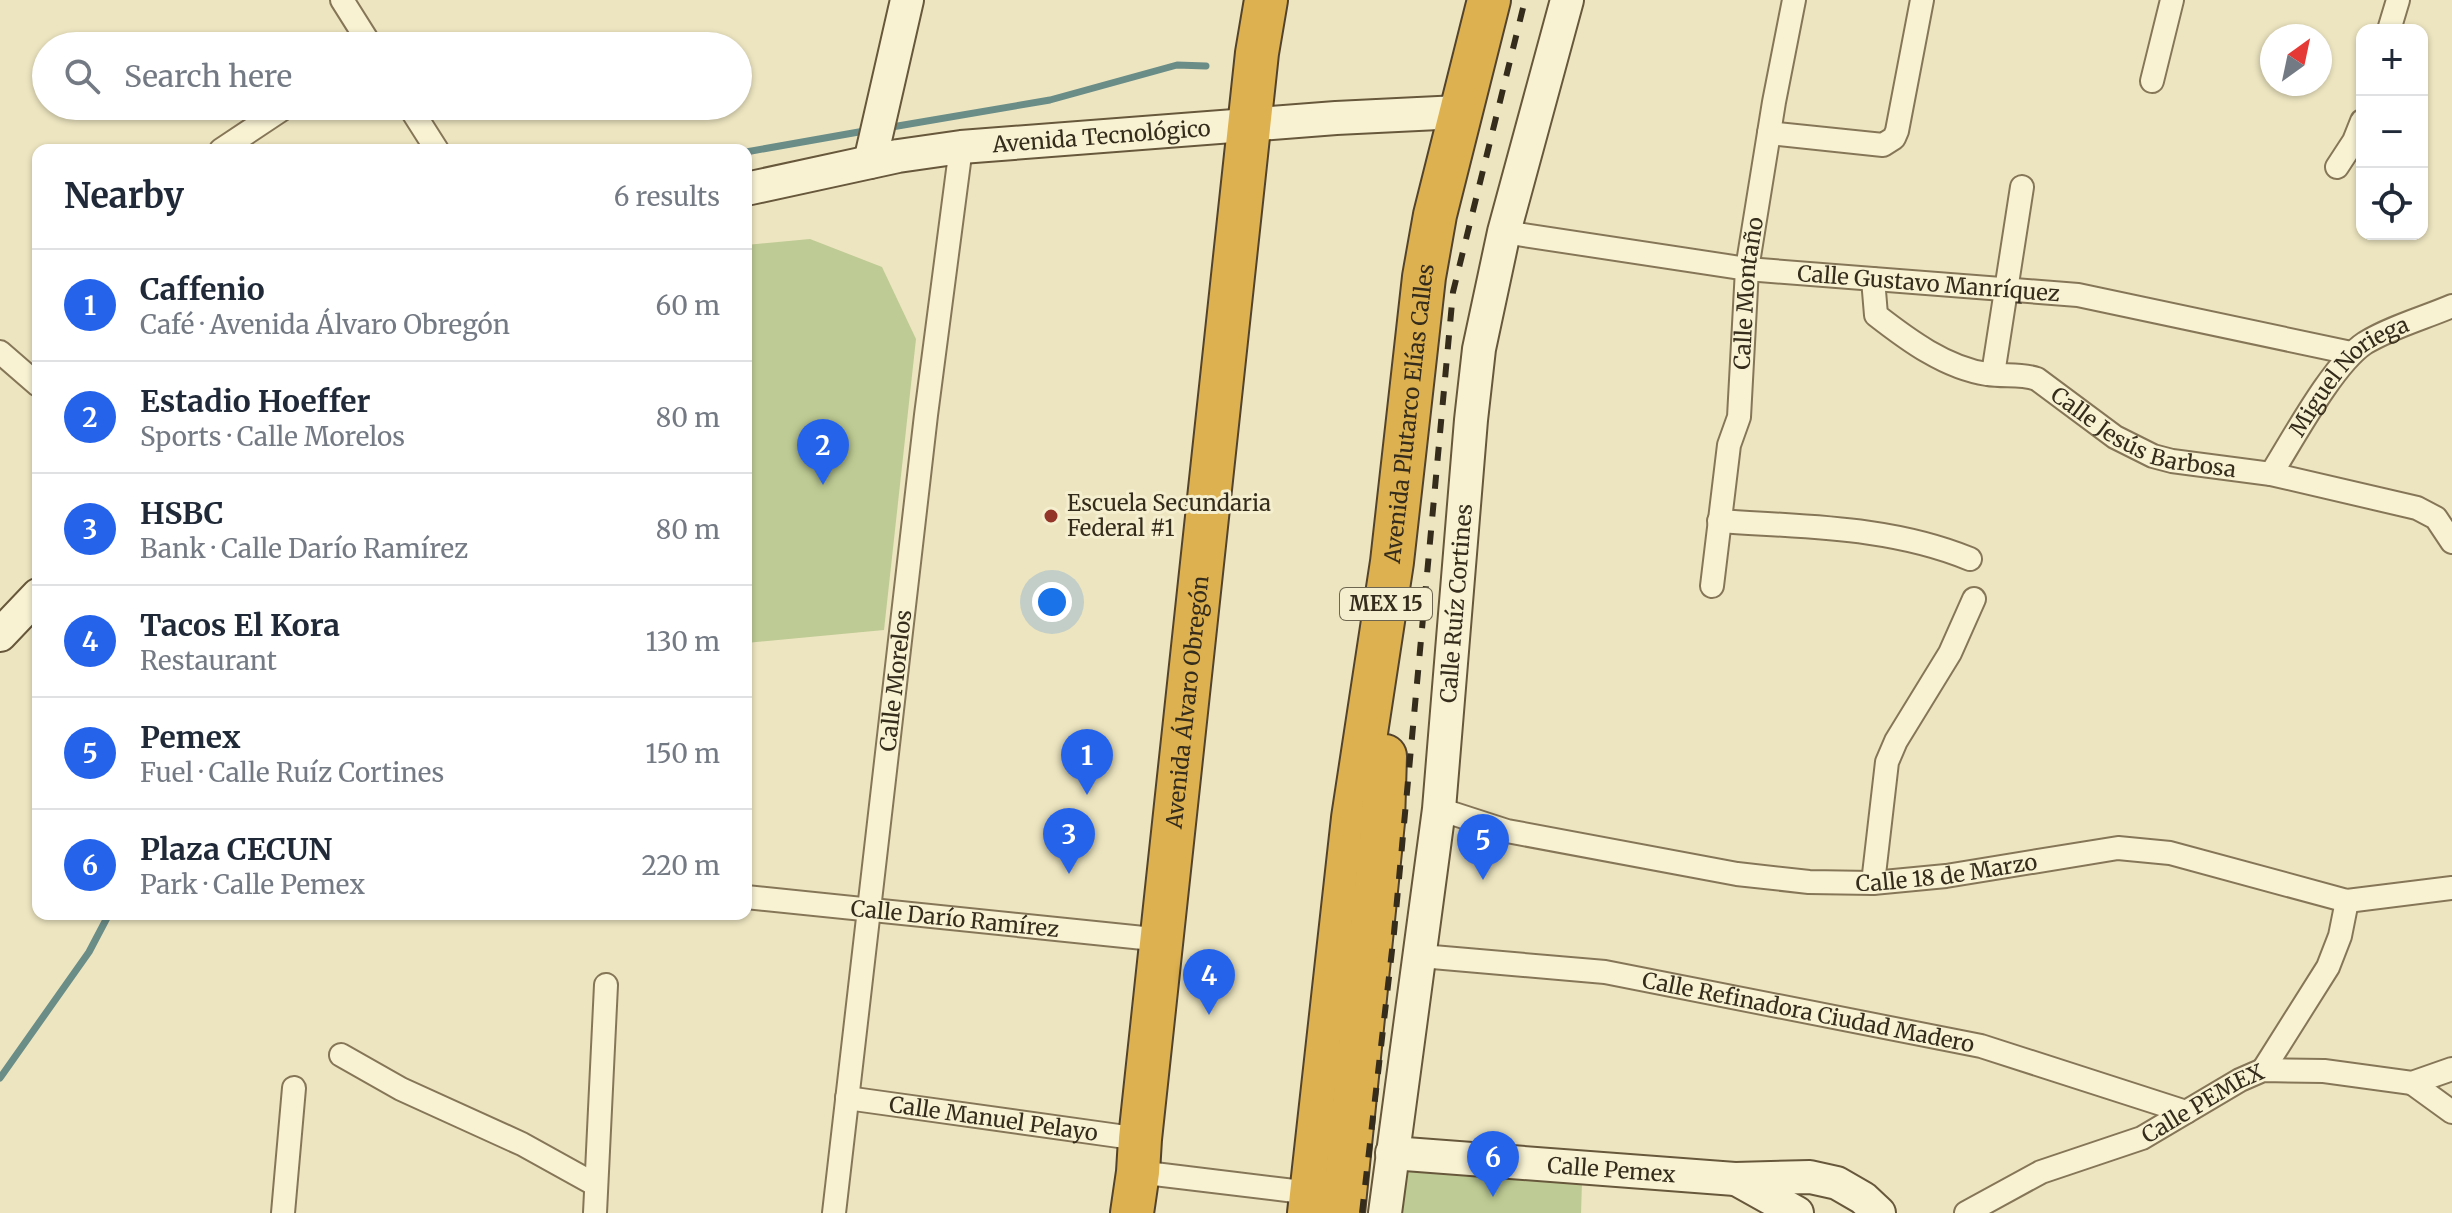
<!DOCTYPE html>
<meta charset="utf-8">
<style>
:root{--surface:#fff;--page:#f2f2f3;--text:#1f2937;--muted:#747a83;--line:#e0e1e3;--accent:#2563eb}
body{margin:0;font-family:Merriweather,serif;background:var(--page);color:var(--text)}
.controls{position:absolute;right:24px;top:24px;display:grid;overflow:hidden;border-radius:16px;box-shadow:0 2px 6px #0004}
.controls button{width:72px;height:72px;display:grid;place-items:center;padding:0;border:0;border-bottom:2px solid var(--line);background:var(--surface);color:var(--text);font:40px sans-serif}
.compass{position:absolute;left:2260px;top:24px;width:72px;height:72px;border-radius:50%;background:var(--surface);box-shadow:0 2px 6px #0004;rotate:33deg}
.you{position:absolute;left:1052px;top:602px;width:28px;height:28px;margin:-20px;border:6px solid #fff;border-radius:50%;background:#1a73e8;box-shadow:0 0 0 12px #1a73e833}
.badge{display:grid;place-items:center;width:52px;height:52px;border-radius:50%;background:var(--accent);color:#fff;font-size:26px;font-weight:700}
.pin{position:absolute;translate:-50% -66px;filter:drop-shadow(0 2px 4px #0008)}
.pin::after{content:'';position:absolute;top:42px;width:28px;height:24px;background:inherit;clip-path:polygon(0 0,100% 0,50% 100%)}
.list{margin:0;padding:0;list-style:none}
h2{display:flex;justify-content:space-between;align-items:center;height:104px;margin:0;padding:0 32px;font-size:34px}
h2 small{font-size:26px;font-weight:400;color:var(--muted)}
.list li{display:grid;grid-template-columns:52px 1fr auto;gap:24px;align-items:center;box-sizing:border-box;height:112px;padding:0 32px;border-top:2px solid var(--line)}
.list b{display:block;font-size:30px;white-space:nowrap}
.list p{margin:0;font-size:26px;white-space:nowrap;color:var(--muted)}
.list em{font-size:26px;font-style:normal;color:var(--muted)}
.icon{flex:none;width:44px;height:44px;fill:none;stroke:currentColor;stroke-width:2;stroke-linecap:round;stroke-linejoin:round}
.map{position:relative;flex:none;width:2452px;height:1213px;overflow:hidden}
.search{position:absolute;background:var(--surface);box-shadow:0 2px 6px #0004;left:32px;top:32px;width:720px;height:88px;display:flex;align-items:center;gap:20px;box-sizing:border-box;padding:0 28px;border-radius:44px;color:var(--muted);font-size:30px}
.panel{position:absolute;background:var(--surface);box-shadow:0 2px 6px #0004;left:32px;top:144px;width:720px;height:776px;border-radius:16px}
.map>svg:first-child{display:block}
.green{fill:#becb94}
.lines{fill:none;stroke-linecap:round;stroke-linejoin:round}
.stream{stroke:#6a8d88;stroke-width:7}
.street-casing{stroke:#867658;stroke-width:26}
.secondary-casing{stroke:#67573b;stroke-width:36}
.highway-casing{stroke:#53432c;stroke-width:46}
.street{stroke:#f8f2d3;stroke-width:22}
.secondary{stroke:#f8f2d3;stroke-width:32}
.highway{stroke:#ddb150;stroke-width:42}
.rail{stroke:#352c1c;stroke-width:6;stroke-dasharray:14 14;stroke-linecap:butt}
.poi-dot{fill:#943529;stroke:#f5efcf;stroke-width:3}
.labels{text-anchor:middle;stroke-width:6;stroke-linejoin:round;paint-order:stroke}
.shield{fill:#f5efcf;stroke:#6f6652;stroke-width:2}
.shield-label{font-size:20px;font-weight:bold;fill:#352c1c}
.street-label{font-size:22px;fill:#352c1c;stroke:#f5efcf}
.poi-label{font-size:22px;fill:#352c1c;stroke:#f5efcf;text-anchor:start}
</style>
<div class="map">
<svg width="2452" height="1213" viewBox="0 0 2452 1213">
<rect width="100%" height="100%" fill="#ede5c0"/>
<!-- green -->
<g class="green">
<polygon points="810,239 882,267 916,339 884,630 746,643 746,245"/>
<polygon points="1408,1166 1582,1181 1581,1213 1402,1213"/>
</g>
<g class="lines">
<!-- stream -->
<g class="stream">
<polyline points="886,128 1050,100 1177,65 1206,66"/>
<polyline points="746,152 870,130"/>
<polyline points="0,1078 89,952 109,914"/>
</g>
<!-- street casing -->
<g class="street-casing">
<g id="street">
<polyline points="342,0 371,46"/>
<polyline points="2389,30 2398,0"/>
<polyline points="2152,81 2172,0"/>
<polyline points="409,106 437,150"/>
<polyline points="1769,133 1883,145 1894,138 1897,131 1922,0"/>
<polyline points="221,150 287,106"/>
<polyline points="2337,167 2354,141 2362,121"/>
<path id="s1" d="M 1504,232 L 1747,269 L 2078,295 L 2351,353"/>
<path id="s2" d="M 1873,279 L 1876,315 C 1908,340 1946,368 1987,374 C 2004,377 2019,373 2037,379 L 2115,437 L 2153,456 L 2172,461 L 2271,474 L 2417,508 L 2436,518 L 2452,542"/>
<polyline points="0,352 38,385"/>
<polyline points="1993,374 2022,187"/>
<path id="s3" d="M 2271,474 C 2293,439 2333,364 2365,343 C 2391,327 2424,318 2452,306"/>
<path d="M 1719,521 C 1803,527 1890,526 1970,559"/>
<path id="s4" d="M 1712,586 L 1729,445 L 1739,417 L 1747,269 L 1774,102 L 1794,0"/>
<path id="s5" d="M 1439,809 L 1507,831 L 1737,874 L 1809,882 L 1873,883 L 1946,876 L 2118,848 L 2170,853 L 2347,901 L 2452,888"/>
<polyline points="1873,883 1887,762 1896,741 1950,653 1974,599"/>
<path id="s6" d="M 746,897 L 1163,940"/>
<path id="s7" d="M 1421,956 L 1605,972 L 1981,1046 L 2186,1112"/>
<polyline points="341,1055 401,1089 522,1144 596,1185"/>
<polyline points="2263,1070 2328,967 2340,936 2347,901"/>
<polyline points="2412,1083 2452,1112"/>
<path id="s8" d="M 847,1098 L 1140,1139"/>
<polyline points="1138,1172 1311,1193"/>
<polyline points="283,1213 294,1088"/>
<polyline points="595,1213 606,985"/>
<path id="s9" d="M 834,1213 L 926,415 L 961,147"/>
<path id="s10" d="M 1966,1213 L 2041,1172 L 2142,1138 L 2240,1080 L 2263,1070 L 2324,1071 L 2412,1083 L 2452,1069"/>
</g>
</g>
<!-- secondary casing -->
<g class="secondary-casing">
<g id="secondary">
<polyline points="870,162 907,0"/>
<path id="s11" d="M 746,189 L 898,156 L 961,147 L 1336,118 L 1459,112"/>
<polyline points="0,635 38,595"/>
<path id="s12" d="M 1392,1153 L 1735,1179 L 1810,1177 L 1837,1183 L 1863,1198 L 1879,1213"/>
<polyline points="1738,1180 1797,1213"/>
<path id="s13" d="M 1385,1213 L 1439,809 L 1471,420 L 1479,349 L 1504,232 L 1567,0"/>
</g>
</g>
<!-- highway casing -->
<g class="highway-casing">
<g id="highway">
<path id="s14" d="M 1132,1213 L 1138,1172 L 1140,1139 L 1257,53 L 1266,0"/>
<path id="s15" d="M 1309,1213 L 1353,818 L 1392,562 L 1424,277 L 1435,215 L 1489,0"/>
<polyline points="1343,1213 1383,822 1385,756"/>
</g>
</g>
<!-- street -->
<use href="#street" class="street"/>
<!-- secondary -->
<use href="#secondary" class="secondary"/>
<!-- highway -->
<use href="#highway" class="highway"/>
<!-- rail -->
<polyline class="rail" points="1362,1213 1394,933 1453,292 1525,0"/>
</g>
<!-- markers -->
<circle class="poi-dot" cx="1051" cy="516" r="8"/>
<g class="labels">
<!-- shield labels -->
<rect class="shield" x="1340" y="588" width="92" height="32" rx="6"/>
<g class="shield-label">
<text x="1386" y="611">MEX 15</text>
</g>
<!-- street labels -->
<g class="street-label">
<text dy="8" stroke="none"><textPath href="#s11" startOffset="360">Avenida Tecnológico</textPath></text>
<text dy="8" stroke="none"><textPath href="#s1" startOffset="428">Calle Gustavo Manríquez</textPath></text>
<text dy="8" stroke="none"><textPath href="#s4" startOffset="296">Calle Montaño</textPath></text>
<text dy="8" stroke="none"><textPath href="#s3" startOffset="128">Miguel Noriega</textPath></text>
<text dy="8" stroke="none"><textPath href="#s15" startOffset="806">Avenida Plutarco Elías Calles</textPath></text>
<text dy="8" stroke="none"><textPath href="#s2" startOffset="336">Calle Jesús Barbosa</textPath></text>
<text dy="8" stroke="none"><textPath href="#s13" startOffset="614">Calle Ruíz Cortines</textPath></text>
<text dy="8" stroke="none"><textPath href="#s9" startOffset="536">Calle Morelos</textPath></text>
<text dy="8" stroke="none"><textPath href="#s14" startOffset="514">Avenida Álvaro Obregón</textPath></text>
<text dy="8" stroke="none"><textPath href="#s5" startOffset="516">Calle 18 de Marzo</textPath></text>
<text dy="8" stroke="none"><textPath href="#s6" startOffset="210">Calle Darío Ramírez</textPath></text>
<text dy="8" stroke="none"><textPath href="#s7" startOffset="392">Calle Refinadora Ciudad Madero</textPath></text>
<text dy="8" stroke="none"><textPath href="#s10" startOffset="262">Calle PEMEX</textPath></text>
<text dy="8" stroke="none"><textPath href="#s8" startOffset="148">Calle Manuel Pelayo</textPath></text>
<text dy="8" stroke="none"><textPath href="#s12" startOffset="220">Calle Pemex</textPath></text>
</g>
<!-- poi labels -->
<g class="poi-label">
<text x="1067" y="511">Escuela Secundaria<tspan x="1067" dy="25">Federal #1</tspan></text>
</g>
</g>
</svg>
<div class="controls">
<button>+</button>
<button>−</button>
<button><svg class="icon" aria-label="locate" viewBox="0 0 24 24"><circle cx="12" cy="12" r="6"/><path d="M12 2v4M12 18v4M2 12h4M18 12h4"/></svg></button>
</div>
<svg class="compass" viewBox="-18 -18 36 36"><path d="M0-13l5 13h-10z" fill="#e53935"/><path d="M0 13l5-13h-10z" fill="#747a83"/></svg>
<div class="you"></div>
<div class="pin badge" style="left:1087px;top:795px">1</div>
<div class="pin badge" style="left:823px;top:485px">2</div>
<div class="pin badge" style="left:1069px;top:874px">3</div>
<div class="pin badge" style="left:1209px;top:1015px">4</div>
<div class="pin badge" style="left:1483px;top:880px">5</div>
<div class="pin badge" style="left:1493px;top:1197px">6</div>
<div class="search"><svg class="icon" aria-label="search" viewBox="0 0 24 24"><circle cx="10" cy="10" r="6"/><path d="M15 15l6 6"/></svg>Search here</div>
<section class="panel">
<h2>Nearby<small>6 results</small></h2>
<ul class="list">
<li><span class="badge">1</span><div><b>Caffenio</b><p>Café · Avenida Álvaro Obregón</p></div><em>60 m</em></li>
<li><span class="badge">2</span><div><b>Estadio Hoeffer</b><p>Sports · Calle Morelos</p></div><em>80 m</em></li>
<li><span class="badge">3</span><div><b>HSBC</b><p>Bank · Calle Darío Ramírez</p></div><em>80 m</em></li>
<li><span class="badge">4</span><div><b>Tacos El Kora</b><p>Restaurant</p></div><em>130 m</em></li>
<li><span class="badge">5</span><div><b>Pemex</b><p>Fuel · Calle Ruíz Cortines</p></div><em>150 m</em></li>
<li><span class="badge">6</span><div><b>Plaza CECUN</b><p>Park · Calle Pemex</p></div><em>220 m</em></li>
</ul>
</section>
</div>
